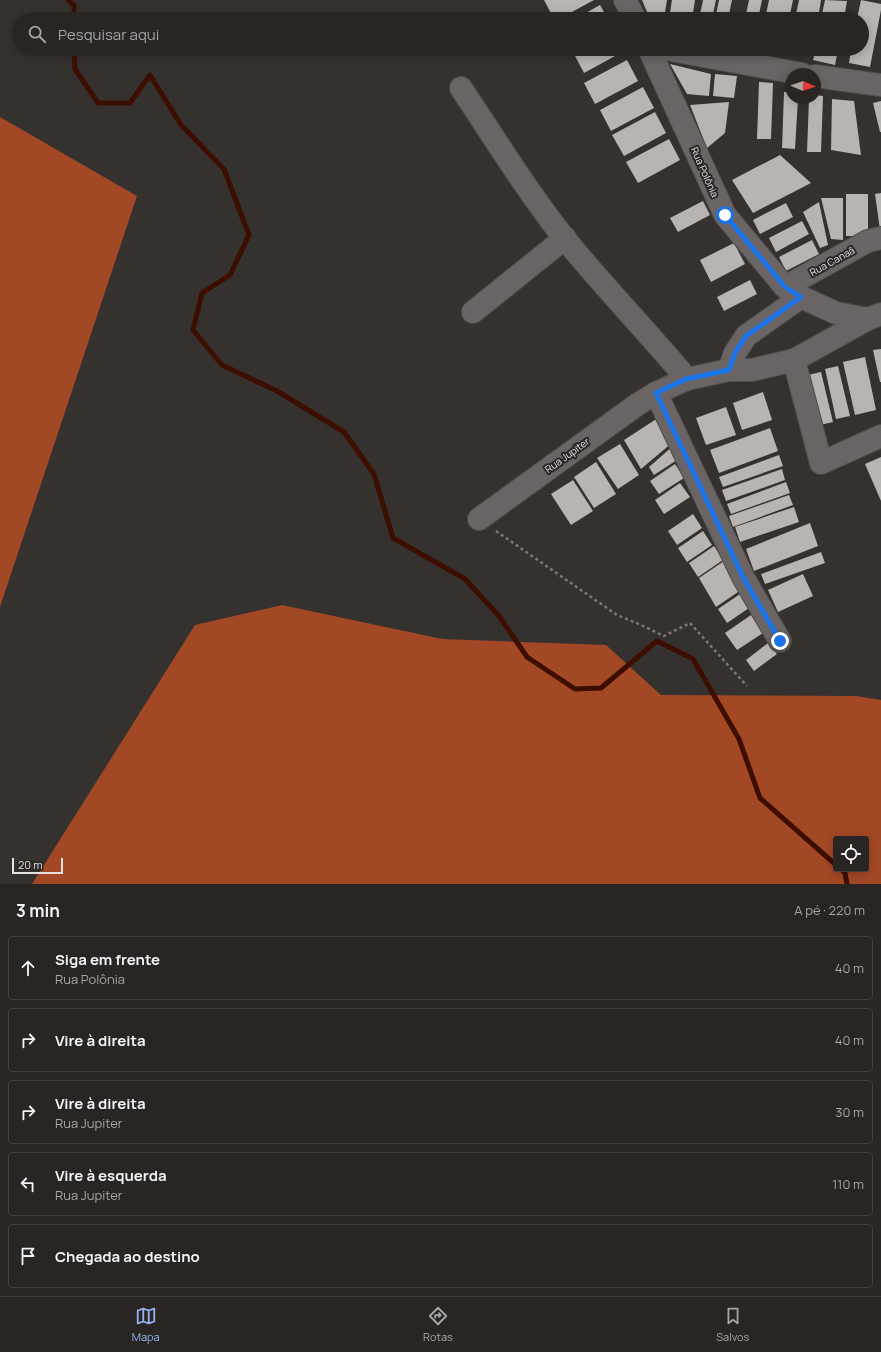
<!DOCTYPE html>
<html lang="pt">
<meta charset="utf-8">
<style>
:root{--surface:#282523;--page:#302d2b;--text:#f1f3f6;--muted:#a5a5a6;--line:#444241;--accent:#95b2f1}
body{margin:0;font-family:Manrope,sans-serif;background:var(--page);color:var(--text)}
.controls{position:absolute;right:12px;bottom:12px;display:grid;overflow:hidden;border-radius:4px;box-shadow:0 2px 10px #0003}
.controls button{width:36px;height:36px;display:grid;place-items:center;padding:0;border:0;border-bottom:1px solid var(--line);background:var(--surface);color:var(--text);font:20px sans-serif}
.compass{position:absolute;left:785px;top:68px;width:36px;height:36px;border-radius:50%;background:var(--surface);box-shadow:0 2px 10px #0003;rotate:92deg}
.scale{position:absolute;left:12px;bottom:10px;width:51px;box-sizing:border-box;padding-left:4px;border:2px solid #e4e1e0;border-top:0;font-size:11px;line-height:14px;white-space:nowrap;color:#e4e1e0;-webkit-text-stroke:3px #2b2726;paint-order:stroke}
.stop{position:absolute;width:12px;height:12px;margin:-9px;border:3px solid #1a73e8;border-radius:50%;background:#fff}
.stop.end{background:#1a73e8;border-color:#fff;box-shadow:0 1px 4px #0008}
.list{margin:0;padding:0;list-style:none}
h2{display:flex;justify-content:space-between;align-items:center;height:52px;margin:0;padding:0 16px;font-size:17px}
h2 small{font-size:13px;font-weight:400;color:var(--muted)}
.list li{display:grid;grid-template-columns:26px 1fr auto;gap:12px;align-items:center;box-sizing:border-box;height:64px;margin:0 8px 8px;padding:0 8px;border:1px solid var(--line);border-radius:4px}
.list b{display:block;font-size:15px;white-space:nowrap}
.list p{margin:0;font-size:13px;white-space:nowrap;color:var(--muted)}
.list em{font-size:13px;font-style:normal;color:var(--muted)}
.icon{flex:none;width:22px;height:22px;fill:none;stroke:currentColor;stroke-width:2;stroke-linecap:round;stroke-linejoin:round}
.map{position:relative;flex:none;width:881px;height:884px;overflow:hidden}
.search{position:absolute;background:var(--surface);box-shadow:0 2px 10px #0003;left:12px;right:12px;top:12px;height:44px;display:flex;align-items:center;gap:10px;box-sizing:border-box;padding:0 14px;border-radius:22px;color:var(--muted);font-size:15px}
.sheet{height:412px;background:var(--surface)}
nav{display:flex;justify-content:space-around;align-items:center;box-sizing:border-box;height:56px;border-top:1px solid var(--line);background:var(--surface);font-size:11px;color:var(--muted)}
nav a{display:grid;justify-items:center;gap:2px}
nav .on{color:var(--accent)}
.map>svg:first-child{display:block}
.forest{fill:#a24825;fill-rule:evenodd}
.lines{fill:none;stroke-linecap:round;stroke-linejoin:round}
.stream{stroke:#3d0e00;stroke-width:5}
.building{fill:#b9b3b1}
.minor-casing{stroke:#514d4c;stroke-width:24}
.path{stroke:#7c7877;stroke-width:2.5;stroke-dasharray:3 3;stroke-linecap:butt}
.minor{stroke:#6a6564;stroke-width:22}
.route{stroke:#1a73e8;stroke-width:5}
.labels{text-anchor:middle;stroke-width:4;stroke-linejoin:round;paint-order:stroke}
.street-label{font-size:10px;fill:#e4e1e0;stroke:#2b2726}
</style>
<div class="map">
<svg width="881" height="884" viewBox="0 0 881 884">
<rect width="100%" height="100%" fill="#35312f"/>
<!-- forest -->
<g class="forest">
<polygon points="0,117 137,196 0,607"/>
<path d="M 282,605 L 442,639 L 606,645 L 661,695 L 856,696 L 881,700 L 881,884 L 32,884 L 195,625 ZM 836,839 L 866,839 L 866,869 L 836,869 Z"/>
</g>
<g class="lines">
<!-- stream -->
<g class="stream">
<polyline points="68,0 74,5 74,19"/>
<polyline points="74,49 75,69 98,103 130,103 150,75 181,125 224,169 249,235 230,275 202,293 193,330 222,365 277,391 344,432 374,474 393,538 465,579 499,616 527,657 575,689 601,688 657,641 693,659 739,739 760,798 836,865"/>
<polyline points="841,869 845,873 847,884"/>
</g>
</g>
<!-- building -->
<g class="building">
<polygon points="544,0 594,0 559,19 554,19"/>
<polygon points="642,0 667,0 664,19 650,19"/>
<polygon points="672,0 695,0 692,19 669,19"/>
<polygon points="703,0 716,0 712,19 699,19"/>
<polygon points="719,0 732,0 728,19 715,19"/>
<polygon points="749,0 762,0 758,19 745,19"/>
<polygon points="769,0 793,0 789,19 765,19"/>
<polygon points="799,0 821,0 818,19 795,19"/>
<polygon points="825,0 847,1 844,19 821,19"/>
<polygon points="861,0 881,4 881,10 870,67 849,63 851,49 862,49 862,19 857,19"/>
<polygon points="600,5 608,19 575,19"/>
<polygon points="578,49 628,49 584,73 573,52"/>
<polygon points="790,49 812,49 810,55 789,51"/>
<polygon points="816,49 838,49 835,65 813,60"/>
<polygon points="627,60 638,81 595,104 584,83"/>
<polygon points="670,64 711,74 709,96 687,94"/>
<polygon points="715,74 737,76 734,98 713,96"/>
<polygon points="759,82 773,83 771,139 757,139"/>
<polygon points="643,87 654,108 611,131 600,110"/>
<polygon points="784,92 791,92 791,98 798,98 795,149 782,148"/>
<polygon points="815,95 823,96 821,152 807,152 809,98 815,98"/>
<polygon points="832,99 854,101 861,155 831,150"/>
<polygon points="881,101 881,132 880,132 873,103"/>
<polygon points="729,102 725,133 707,148 690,105"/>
<polygon points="655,112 666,133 624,156 612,135"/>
<polygon points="669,139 680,160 638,183 626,162"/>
<polygon points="780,155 811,183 753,213 732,180"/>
<polygon points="881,193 881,229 880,230 875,194"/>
<rect x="846" y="194" width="22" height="42"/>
<polygon points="821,198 843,198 843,240 831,239"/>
<polygon points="703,201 710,215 678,232 670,218"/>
<polygon points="819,202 828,245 820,248 803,212"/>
<polygon points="786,203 793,217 760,234 753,220"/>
<polygon points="802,221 809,234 776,252 769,238"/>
<polygon points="812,240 819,254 786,271 779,257"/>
<polygon points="734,243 745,264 711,282 700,260"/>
<polygon points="750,280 757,294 724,311 717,297"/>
<polygon points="881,349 881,382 880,382 873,350"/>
<polygon points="865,357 876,410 855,415 843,362"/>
<polygon points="838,366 850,416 836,419 825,369"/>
<polygon points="821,372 833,422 820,425 808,375"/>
<polygon points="763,392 772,420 742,430 733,403"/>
<polygon points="726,407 736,435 706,445 696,418"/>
<polygon points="661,416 673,442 641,469 624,440"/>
<polygon points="770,428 778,451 719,473 710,450"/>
<polygon points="620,444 639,475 618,489 597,458"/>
<polygon points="673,446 680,458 654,475 649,467"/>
<polygon points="779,455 783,466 723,487 719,477"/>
<polygon points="881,457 881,501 865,464"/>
<polygon points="596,462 616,494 594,508 574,477"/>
<polygon points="675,464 684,478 659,494 650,481"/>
<polygon points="782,469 785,480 726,501 722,490"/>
<polygon points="573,480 593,511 571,525 551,494"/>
<polygon points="786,482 790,493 731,514 727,504"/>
<polygon points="680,483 690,497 664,514 655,500"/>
<polygon points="789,495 793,505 733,527 729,516"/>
<polygon points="794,507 799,522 740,542 735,527"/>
<polygon points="693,514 702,528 677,545 668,531"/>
<polygon points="810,523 818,546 754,571 746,549"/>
<polygon points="703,531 712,545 687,562 678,548"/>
<polygon points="714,546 723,560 698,577 689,563"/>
<polygon points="821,552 825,563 765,584 761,574"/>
<polygon points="724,561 741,590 716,607 699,578"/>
<polygon points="803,574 813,596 778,612 768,590"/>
<polygon points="743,592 752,606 727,623 718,609"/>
<polygon points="751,615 763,633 737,650 725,633"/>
<polygon points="768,643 777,654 754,671 746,660"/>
</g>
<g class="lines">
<!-- minor casing -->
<g class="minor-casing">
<g id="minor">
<polyline points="625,0 635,19"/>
<polyline points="649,49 725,215 785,287 801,297 836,313 868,319"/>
<polyline points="666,49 802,74"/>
<polyline points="815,76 881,85"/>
<path d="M 461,88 C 495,139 527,191 565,239 C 604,287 647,331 687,379"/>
<polyline points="785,287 868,241 881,238"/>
<polyline points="473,312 565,238"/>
<polyline points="794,360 821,463 881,436"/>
<polyline points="729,370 735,353 746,336 801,297"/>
<polyline points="479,519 638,404 656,393"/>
<polyline points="780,641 743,577 656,393 687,379 729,370 752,370 794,360 868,319 881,314"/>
</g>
</g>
<!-- path -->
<polyline class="path" points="496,531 617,615 641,625 664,636 690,623 747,686"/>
<!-- minor -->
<use href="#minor" class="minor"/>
</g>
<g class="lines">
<!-- route -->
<polyline class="route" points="725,215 785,287 801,297 746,336 735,353 729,370 686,379 656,393 743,577 780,641"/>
</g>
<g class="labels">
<!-- street labels -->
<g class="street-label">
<text transform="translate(705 172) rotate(66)" y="4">Rua Polônia</text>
<text transform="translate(832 261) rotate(-29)" y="4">Rua Canaã</text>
<text transform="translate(567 455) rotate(-36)" y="4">Rua Jupiter</text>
</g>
</g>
</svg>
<div class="controls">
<button><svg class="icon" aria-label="locate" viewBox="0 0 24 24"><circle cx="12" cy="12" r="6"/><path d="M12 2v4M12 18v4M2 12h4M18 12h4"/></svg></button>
</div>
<svg class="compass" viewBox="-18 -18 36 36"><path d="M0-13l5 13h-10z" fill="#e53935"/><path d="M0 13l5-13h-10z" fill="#a5a5a6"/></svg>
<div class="scale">20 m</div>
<div class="stop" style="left:725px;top:215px"></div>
<div class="stop end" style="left:780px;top:641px"></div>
<div class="search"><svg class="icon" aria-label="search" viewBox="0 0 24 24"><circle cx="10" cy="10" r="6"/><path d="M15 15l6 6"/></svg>Pesquisar aqui</div>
</div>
<section class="sheet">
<h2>3 min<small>A pé · 220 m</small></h2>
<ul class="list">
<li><svg class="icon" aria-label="ahead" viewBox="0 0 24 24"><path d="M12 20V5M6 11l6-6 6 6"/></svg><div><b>Siga em frente</b><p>Rua Polônia</p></div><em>40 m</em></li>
<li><svg class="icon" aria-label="right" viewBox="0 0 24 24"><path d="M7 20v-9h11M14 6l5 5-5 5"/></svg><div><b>Vire à direita</b></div><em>40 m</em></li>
<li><svg class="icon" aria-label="right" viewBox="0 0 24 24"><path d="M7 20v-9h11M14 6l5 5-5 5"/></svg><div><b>Vire à direita</b><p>Rua Jupiter</p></div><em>30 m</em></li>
<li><svg class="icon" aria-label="left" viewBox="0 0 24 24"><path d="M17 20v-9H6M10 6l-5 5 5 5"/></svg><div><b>Vire à esquerda</b><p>Rua Jupiter</p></div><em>110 m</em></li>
<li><svg class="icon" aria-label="arrive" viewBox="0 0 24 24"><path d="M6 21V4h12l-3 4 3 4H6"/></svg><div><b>Chegada ao destino</b></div></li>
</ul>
</section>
<nav>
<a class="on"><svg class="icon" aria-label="map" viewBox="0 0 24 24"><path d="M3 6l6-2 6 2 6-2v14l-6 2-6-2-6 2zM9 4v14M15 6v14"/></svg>Mapa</a>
<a><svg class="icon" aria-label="directions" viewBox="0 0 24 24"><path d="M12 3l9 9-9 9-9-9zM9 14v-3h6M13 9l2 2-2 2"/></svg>Rotas</a>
<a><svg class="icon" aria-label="saved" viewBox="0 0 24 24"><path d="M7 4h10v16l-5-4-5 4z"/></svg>Salvos</a>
</nav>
